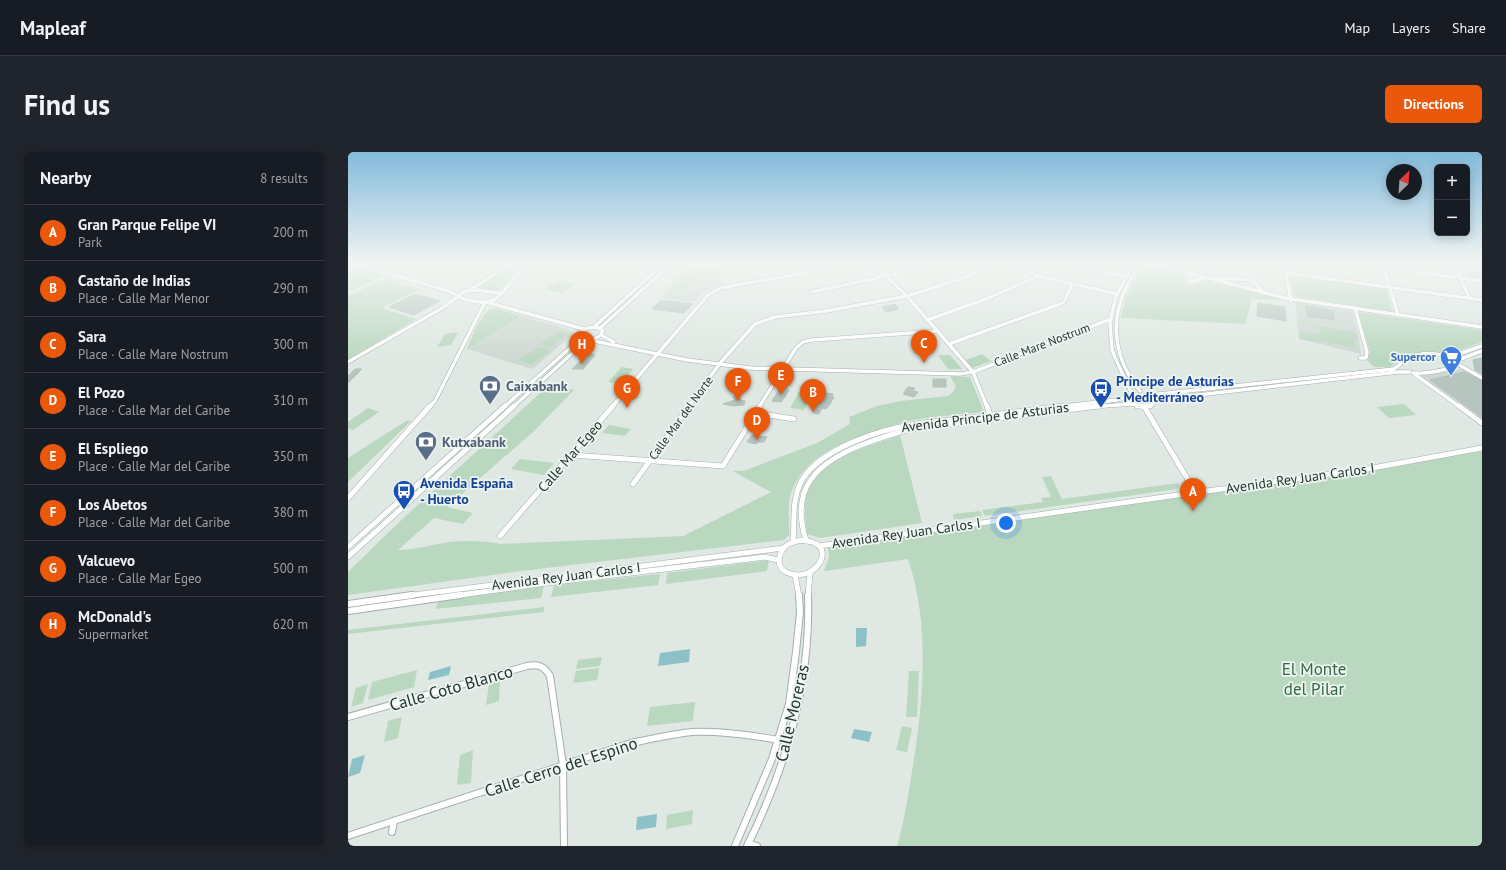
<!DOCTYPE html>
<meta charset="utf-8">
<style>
:root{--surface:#171b24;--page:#20242c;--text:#f1f3f6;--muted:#9ea1a6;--line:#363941;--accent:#ea580c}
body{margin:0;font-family:"PT Sans",sans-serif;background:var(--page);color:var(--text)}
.controls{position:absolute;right:12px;top:12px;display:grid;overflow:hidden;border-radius:6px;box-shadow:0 2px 10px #0003}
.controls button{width:36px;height:36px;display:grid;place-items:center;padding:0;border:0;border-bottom:1px solid var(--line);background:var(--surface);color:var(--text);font:20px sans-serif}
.compass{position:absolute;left:1038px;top:12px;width:36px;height:36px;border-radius:50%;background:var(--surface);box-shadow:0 2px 10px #0003;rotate:25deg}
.you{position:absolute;left:658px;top:371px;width:14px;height:14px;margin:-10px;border:3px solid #fff;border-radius:50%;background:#1a73e8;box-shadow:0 0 0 6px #1a73e833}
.badge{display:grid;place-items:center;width:26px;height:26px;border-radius:50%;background:var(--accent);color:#fff;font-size:13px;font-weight:700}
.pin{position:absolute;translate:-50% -33px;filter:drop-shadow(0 1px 2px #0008)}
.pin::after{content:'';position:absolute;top:21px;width:14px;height:12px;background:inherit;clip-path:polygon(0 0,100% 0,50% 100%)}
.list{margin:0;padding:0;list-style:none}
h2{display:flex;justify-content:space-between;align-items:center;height:52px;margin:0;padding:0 16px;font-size:17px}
h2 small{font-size:13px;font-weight:400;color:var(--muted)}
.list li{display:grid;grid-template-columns:26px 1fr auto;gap:12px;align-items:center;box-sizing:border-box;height:56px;padding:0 16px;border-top:1px solid var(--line)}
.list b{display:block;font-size:15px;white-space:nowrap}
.list p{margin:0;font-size:13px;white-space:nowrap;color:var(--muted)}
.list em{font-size:13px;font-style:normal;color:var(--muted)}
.map{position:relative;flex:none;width:1134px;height:694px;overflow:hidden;border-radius:6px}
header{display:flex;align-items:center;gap:24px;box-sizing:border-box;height:56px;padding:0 20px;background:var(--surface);border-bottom:1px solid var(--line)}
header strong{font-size:19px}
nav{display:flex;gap:22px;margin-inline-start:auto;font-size:14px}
.intro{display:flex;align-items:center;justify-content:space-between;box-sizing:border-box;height:96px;padding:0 24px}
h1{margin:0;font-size:28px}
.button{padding:10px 18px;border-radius:6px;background:var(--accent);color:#fff;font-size:14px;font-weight:700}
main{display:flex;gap:24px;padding:0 24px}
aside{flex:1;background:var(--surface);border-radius:6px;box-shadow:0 2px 10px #0003}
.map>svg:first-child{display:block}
.built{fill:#cdd8d2}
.green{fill:#bad7c0}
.water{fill:#8cc2c7}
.building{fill:#b7c5bf;stroke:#b2c1ba}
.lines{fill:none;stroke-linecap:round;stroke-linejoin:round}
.minor-far2-casing{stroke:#a3afa9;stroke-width:4.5}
.minor-far1-casing{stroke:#a3afa9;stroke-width:6}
.minor-casing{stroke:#a3afa9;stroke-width:8}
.minor-far2{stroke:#fff;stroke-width:3.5}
.minor-far1{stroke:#fff;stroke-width:5}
.minor{stroke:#fff;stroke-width:6}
.labels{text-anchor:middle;stroke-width:3.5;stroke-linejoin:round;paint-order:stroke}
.far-street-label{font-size:12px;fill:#22362f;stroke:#eef5f1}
.far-shop-label{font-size:12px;font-weight:bold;fill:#366cbe;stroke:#eef5f1;text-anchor:end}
.transit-label{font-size:14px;font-weight:bold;fill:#164399;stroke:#eef5f1;text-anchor:start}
.service-label{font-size:14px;font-weight:bold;fill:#4e5e75;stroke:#eef5f1;text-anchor:start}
.street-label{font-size:14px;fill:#22362f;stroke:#eef5f1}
.near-park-label{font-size:17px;fill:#316843;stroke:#eef5f1}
.near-street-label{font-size:17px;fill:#22362f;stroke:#eef5f1}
</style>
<header>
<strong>Mapleaf</strong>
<nav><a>Map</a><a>Layers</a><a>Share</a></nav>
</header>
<div class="intro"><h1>Find us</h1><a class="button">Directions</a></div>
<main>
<aside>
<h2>Nearby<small>8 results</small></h2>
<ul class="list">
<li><span class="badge">A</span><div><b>Gran Parque Felipe VI</b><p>Park</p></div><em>200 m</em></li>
<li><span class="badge">B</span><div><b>Castaño de Indias</b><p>Place · Calle Mar Menor</p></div><em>290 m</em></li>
<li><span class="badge">C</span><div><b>Sara</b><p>Place · Calle Mare Nostrum</p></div><em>300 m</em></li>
<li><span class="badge">D</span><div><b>El Pozo</b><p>Place · Calle Mar del Caribe</p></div><em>310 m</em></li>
<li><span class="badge">E</span><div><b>El Espliego</b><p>Place · Calle Mar del Caribe</p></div><em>350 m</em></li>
<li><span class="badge">F</span><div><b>Los Abetos</b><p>Place · Calle Mar del Caribe</p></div><em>380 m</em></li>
<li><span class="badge">G</span><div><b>Valcuevo</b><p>Place · Calle Mar Egeo</p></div><em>500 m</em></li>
<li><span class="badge">H</span><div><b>McDonald's</b><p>Supermarket</p></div><em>620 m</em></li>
</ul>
</aside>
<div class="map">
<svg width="1134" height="694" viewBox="0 0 1134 694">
<rect width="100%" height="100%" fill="#dfe8e3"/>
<!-- built -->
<g class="built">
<polygon points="369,114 378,132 357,139 346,150 313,146 337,115"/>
<polygon points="947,150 1004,159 1011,184 1013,202 951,187"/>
<polygon points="173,164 222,178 225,182 184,217 119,197"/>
<polygon points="1115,216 1134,228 1134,269 1072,225"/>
</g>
<!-- green -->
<g class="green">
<polygon points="0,112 2,112 37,123 0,140"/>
<polygon points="165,112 174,112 151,138 148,139 129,137"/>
<polygon points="1113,112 1134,112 1134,127 1120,126"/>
<path d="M 805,115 L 835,123 L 839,134 L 860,129 L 937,148 L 904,147 L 897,172 L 773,166 C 775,148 784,131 794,116 Z"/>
<polygon points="942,123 1038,136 1045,160 946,144"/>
<polygon points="337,125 347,127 334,138 323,136"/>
<polygon points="39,126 52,130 50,132 56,134 59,133 72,137 34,156 68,167 0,208 0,144"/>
<polygon points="212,128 228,132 213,141 197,137"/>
<path d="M 147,156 L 173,164 L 119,197 C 125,184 132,159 147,156 Z"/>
<polygon points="1010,160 1134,178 1134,190 1107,200 1081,200 1062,202 1051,207 1043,215 1026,215 1020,209 1022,200"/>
<polygon points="971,174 1007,180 1010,189 1006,188 1008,196 975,190"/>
<polygon points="212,179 221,182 201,195 192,192"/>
<polygon points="951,179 973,183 974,191 952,187"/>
<polygon points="110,180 103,193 89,195 97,182"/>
<polygon points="191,195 202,199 183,212 171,208"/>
<polygon points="634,202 643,209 624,216 618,208"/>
<polygon points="590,203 602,203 614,217 600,217"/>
<polygon points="274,215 285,217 272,232 260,230"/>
<path d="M 602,224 L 622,225 L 636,260 C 610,263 582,264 557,270 C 543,273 530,278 516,283 C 487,294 457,307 444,338 C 438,352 442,369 441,383 L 436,388 L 173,419 L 0,443 L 0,420 L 47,374 L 201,233 L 226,238 L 185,280 L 99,355 L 125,361 L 115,372 L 86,366 L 50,398 C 68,398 85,392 102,390 C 119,388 137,389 153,392 L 335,384 L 423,340 L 385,319 L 396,319 L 469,291 L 502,272 L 501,265 L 529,254 L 553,249 L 600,244 L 606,239 L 608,234 Z"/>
<polygon points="451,240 465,242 456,258 442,256"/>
<polygon points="1056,252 1068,263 1041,266 1029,255"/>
<polygon points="20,256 31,260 5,278 0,276 0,270"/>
<polygon points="58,269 63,269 0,330 0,306"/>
<polygon points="261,273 283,277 277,284 254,281"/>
<path d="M 552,283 L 574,371 L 472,386 L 459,382 C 458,370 455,354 459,342 C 474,304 519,296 552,283 Z"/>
<path d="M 1134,299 L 1134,694 L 549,694 C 556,670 560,645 564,620 C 575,551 583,475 560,407 L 476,419 L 481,405 L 480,395 L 840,343 L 981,325 Z"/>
<polygon points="172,307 206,311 196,323 163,317"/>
<polygon points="703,324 714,347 830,331 832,335 829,337 637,364 634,358 695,350 693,346 703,345 694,325"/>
<polygon points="632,359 634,364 606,368 605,362"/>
<polygon points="421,408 419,419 318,432 319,421"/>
<polygon points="312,422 310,433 203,445 206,433"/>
<polygon points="196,434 193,446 87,457 91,448"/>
<polygon points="196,455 196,460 0,482 0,478"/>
<polygon points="254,505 252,514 228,517 230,508"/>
<polygon points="251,516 249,528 225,531 228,519"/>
<polygon points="69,518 66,535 20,548 24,530"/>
<polygon points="561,519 571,519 569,565 558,565"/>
<polygon points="152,529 151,549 138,553 141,532"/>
<polygon points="20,532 15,551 3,555 8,536"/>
<polygon points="347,550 345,569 299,574 302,555"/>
<polygon points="54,565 50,586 36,590 40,569"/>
<polygon points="554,574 564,576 559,600 548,598"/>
<polygon points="125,598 123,631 109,633 112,603"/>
<polygon points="345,658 344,672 318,677 319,663"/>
</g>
<!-- water -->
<g class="water">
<polygon points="508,476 519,476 518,494 508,495"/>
<polygon points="342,497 341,510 310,514 312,501"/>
<polygon points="103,514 101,523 80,528 82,520"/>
<polygon points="506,577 524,580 521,590 503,586"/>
<polygon points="17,603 12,621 0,625 4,607"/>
<polygon points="309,662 308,675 288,678 289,665"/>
</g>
<!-- building -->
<g class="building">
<polygon points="67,142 92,149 66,163 41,155"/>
<polygon points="313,148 345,152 336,161 304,157"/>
<polygon points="910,151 937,155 938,169 909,164"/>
<polygon points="547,152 551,157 538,160 534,155"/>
<polygon points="959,154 985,159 986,168 960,164 957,155 959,156"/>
<polygon points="573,183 581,183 582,189 570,190 569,184"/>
<polygon points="240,202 247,203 235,217 224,217"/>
<polygon points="1134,206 1134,222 1127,218 1125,208"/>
<polygon points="7,217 14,217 0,231 0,224"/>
<polygon points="1116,220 1134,229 1134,265 1082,228"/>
<rect x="585" y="227" width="13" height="8"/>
<polygon points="433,235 439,235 438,238 441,238 437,245 433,250 424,249"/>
<polygon points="560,235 567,236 565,239 570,240 566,245 555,242"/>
<polygon points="476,241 485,242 484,244 486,245 482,252 478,257 474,256 471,262 465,261"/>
<polygon points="390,243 393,248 397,249 396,253 385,254 375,252 387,248 385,245"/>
<polygon points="404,283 419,285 416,290 409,290 408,292 399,290"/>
</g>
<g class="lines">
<!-- minor-far2 casing -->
<g class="minor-far2-casing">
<g id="minor-far2">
<polyline points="10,112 100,139 111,144"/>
<polyline points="521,112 538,124 559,144 625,220 639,255"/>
<polyline points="668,112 690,124 769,142"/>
<polyline points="726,112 778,125"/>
<polyline points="806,112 937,146 1134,175"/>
<polyline points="936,112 943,149"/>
<polyline points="1012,112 1134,129"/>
<polyline points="1106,112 1122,147"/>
<polyline points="790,113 802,112"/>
<polyline points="1035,113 1050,163"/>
<path d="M 792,114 C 785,121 781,129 777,138 C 761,173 768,210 792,239"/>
<polyline points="840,121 843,130 856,126"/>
<polyline points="938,121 1134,148"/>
<polyline points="539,124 576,112"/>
<polyline points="853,124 855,112"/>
<polyline points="868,126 905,128 916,141"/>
<polyline points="122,138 162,112"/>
<polyline points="464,140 538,124"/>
<path d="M 111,145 C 120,149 139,153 147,147 C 156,141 171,121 179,112"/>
<polyline points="138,150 236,177"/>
<polyline points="1007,156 1019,200 1018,206 1012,206"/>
<polyline points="579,168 638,147 690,124"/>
<polyline points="246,175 315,112"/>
<path d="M 249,175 L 255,179 C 250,189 240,189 230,186 L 231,181 L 239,176 Z"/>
<polyline points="252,176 323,112"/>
<polyline points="253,183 266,190"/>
<polyline points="241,188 339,208 402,216 612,222 625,220 763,167"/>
<polyline points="601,192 712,152 716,150 724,133"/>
<polyline points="1098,203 1108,203 1134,194"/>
<polyline points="1108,209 1134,199"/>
<polyline points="0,210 96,155 117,139 129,138 151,141"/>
<polyline points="1108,211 1134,226"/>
<polyline points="1065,221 1112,255"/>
<path d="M 1066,221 C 1080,222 1093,219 1106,215 L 1108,209"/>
<polyline points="783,240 769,210 764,198 762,171 768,144 786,112"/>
<path d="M 801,243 L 1046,217 C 1050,214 1054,210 1059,207 C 1074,199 1094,200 1108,209"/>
<polyline points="806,250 815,247 1050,220 1062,220"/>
<polyline points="781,251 794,255"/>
<polyline points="81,255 87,249 137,150"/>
<polyline points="156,255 232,187"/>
<polyline points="165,255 239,188"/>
<polyline points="264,255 360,143 372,136 441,124 490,112"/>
<polyline points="340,255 373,210 407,172 427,165 478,159 559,144 609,128 649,112"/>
<polyline points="411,255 448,196 455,190 464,188 590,179"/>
<polyline points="708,255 769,248 778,245"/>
<polyline points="743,255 783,252"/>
<polyline points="795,255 803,254 806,250"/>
</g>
</g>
<!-- minor-far1 casing -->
<g class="minor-far1-casing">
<g id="minor-far1">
<polyline points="639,254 642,263"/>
<polyline points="789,254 802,254"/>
<polyline points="1111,254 1134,271"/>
<polyline points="797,256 842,331"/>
<polyline points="407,261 446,267"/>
<polyline points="224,303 375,314 412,254"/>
<polyline points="285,332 341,254"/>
<polyline points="0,346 82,254"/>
<polyline points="152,384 265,254"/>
<path d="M 452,388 C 456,389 461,389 464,390 C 489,398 464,433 438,420 C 428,415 430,401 438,394 C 441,391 448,390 452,388 Z"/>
<path d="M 458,388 C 441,335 470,310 516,292 C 532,286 547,281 563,277 L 751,254"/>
<path d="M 445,390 C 447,368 443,348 454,328 C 472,298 529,278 563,273 C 584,269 607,268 629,265 C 658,261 687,258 716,254"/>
<polyline points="471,394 837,342 841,337 841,331 850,337 859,339 1019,317 1134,296"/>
<polyline points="0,395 157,254"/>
<polyline points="0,405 166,254"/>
<polyline points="447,423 451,444"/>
<path d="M 57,444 C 183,427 310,413 436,396"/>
<polyline points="105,444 199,431 417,405 430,408"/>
<polyline points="460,444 462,421"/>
</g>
</g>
<!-- minor casing -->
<g class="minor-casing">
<g id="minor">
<polyline points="0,452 64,443"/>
<polyline points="0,459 112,443"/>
<path d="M 0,565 L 179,514 C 190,512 196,514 202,524 L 215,613 L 216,694"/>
<polyline points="44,680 46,669"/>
<path d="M 0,684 L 283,591 C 303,587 324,582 344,580 C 373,579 403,583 431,588"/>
<polyline points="400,691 409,694"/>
<polyline points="387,694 424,607 441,552 448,500 452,460 451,443"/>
<path d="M 399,694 C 438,616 463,531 460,443"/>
</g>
</g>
<!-- minor-far2 -->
<use href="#minor-far2" class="minor-far2"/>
<!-- minor-far1 -->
<use href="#minor-far1" class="minor-far1"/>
<!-- minor -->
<use href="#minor" class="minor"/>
</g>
<!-- sky -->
<linearGradient id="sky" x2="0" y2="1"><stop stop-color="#83badb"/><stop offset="0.53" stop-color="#f1f5f2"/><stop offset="1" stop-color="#f1f5f2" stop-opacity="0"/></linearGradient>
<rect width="1134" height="210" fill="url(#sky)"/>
<!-- icons -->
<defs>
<g id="supermarket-pin" transform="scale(1.15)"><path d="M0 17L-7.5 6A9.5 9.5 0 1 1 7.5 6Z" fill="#3f7fe0" stroke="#eef5f1"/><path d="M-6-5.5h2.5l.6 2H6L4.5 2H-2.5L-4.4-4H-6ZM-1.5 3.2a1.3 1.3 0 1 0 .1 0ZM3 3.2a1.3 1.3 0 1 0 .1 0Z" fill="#fff"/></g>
<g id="bank-pin" transform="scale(1.15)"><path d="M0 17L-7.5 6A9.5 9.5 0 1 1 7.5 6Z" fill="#5c6f8a" stroke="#eef5f1"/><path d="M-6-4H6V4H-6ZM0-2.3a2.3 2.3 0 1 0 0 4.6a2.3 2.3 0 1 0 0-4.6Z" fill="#fff"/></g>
<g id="bus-pin" transform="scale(1.15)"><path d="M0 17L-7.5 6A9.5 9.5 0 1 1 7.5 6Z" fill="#1a4fb4" stroke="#eef5f1"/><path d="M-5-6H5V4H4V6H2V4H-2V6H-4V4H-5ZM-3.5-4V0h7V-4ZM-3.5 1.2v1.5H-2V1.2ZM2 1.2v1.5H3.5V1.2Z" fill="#fff"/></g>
</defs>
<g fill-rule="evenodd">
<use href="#supermarket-pin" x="1103" y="205"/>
<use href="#bank-pin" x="142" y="234"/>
<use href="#bus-pin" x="753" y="237"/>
<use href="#bank-pin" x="78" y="290"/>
<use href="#bus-pin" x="56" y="339"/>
</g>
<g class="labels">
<!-- far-street labels -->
<g class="far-street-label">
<text transform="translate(694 193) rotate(-21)" y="4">Calle Mare Nostrum</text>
<text transform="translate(333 266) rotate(-54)" y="4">Calle Mar del Norte</text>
</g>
<!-- far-shop labels -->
<g class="far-shop-label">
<text x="1088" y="209">Supercor</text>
</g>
<!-- transit labels -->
<g class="transit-label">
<text x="768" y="234">Príncipe de Asturias<tspan x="768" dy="16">- Mediterráneo</tspan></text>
<text x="72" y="336">Avenida España<tspan x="72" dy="16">- Huerto</tspan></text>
</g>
<!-- service labels -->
<g class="service-label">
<text x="158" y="239">Caixabank</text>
<text x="94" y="295">Kutxabank</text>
</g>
<!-- street labels -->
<g class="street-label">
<text transform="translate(637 265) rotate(-7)" y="5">Avenida Príncipe de Asturias</text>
<text transform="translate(222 304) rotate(-49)" y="5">Calle Mar Egeo</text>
<text transform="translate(952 326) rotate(-8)" y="5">Avenida Rey Juan Carlos I</text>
<text transform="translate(558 381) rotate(-8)" y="5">Avenida Rey Juan Carlos I</text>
<text transform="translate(218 424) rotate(-7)" y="5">Avenida Rey Juan Carlos I</text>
</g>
<!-- near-park labels -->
<g class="near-park-label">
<text x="966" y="523">El Monte<tspan x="966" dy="20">del Pilar</tspan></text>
</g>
<!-- near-street labels -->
<g class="near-street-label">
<text transform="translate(103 536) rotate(-16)" y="6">Calle Coto Blanco</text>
<text transform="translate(444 561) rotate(-77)" y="6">Calle Moreras</text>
<text transform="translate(213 615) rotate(-18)" y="6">Calle Cerro del Espino</text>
</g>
</g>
</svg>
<div class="controls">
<button>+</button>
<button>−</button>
</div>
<svg class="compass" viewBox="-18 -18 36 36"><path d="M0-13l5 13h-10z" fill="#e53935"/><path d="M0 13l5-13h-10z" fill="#9ea1a6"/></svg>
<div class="you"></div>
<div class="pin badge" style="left:845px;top:359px">A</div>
<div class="pin badge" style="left:465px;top:260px">B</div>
<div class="pin badge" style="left:576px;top:211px">C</div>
<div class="pin badge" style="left:409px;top:288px">D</div>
<div class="pin badge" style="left:433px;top:243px">E</div>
<div class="pin badge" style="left:390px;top:249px">F</div>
<div class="pin badge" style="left:279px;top:256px">G</div>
<div class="pin badge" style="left:234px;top:212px">H</div>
</div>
</main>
